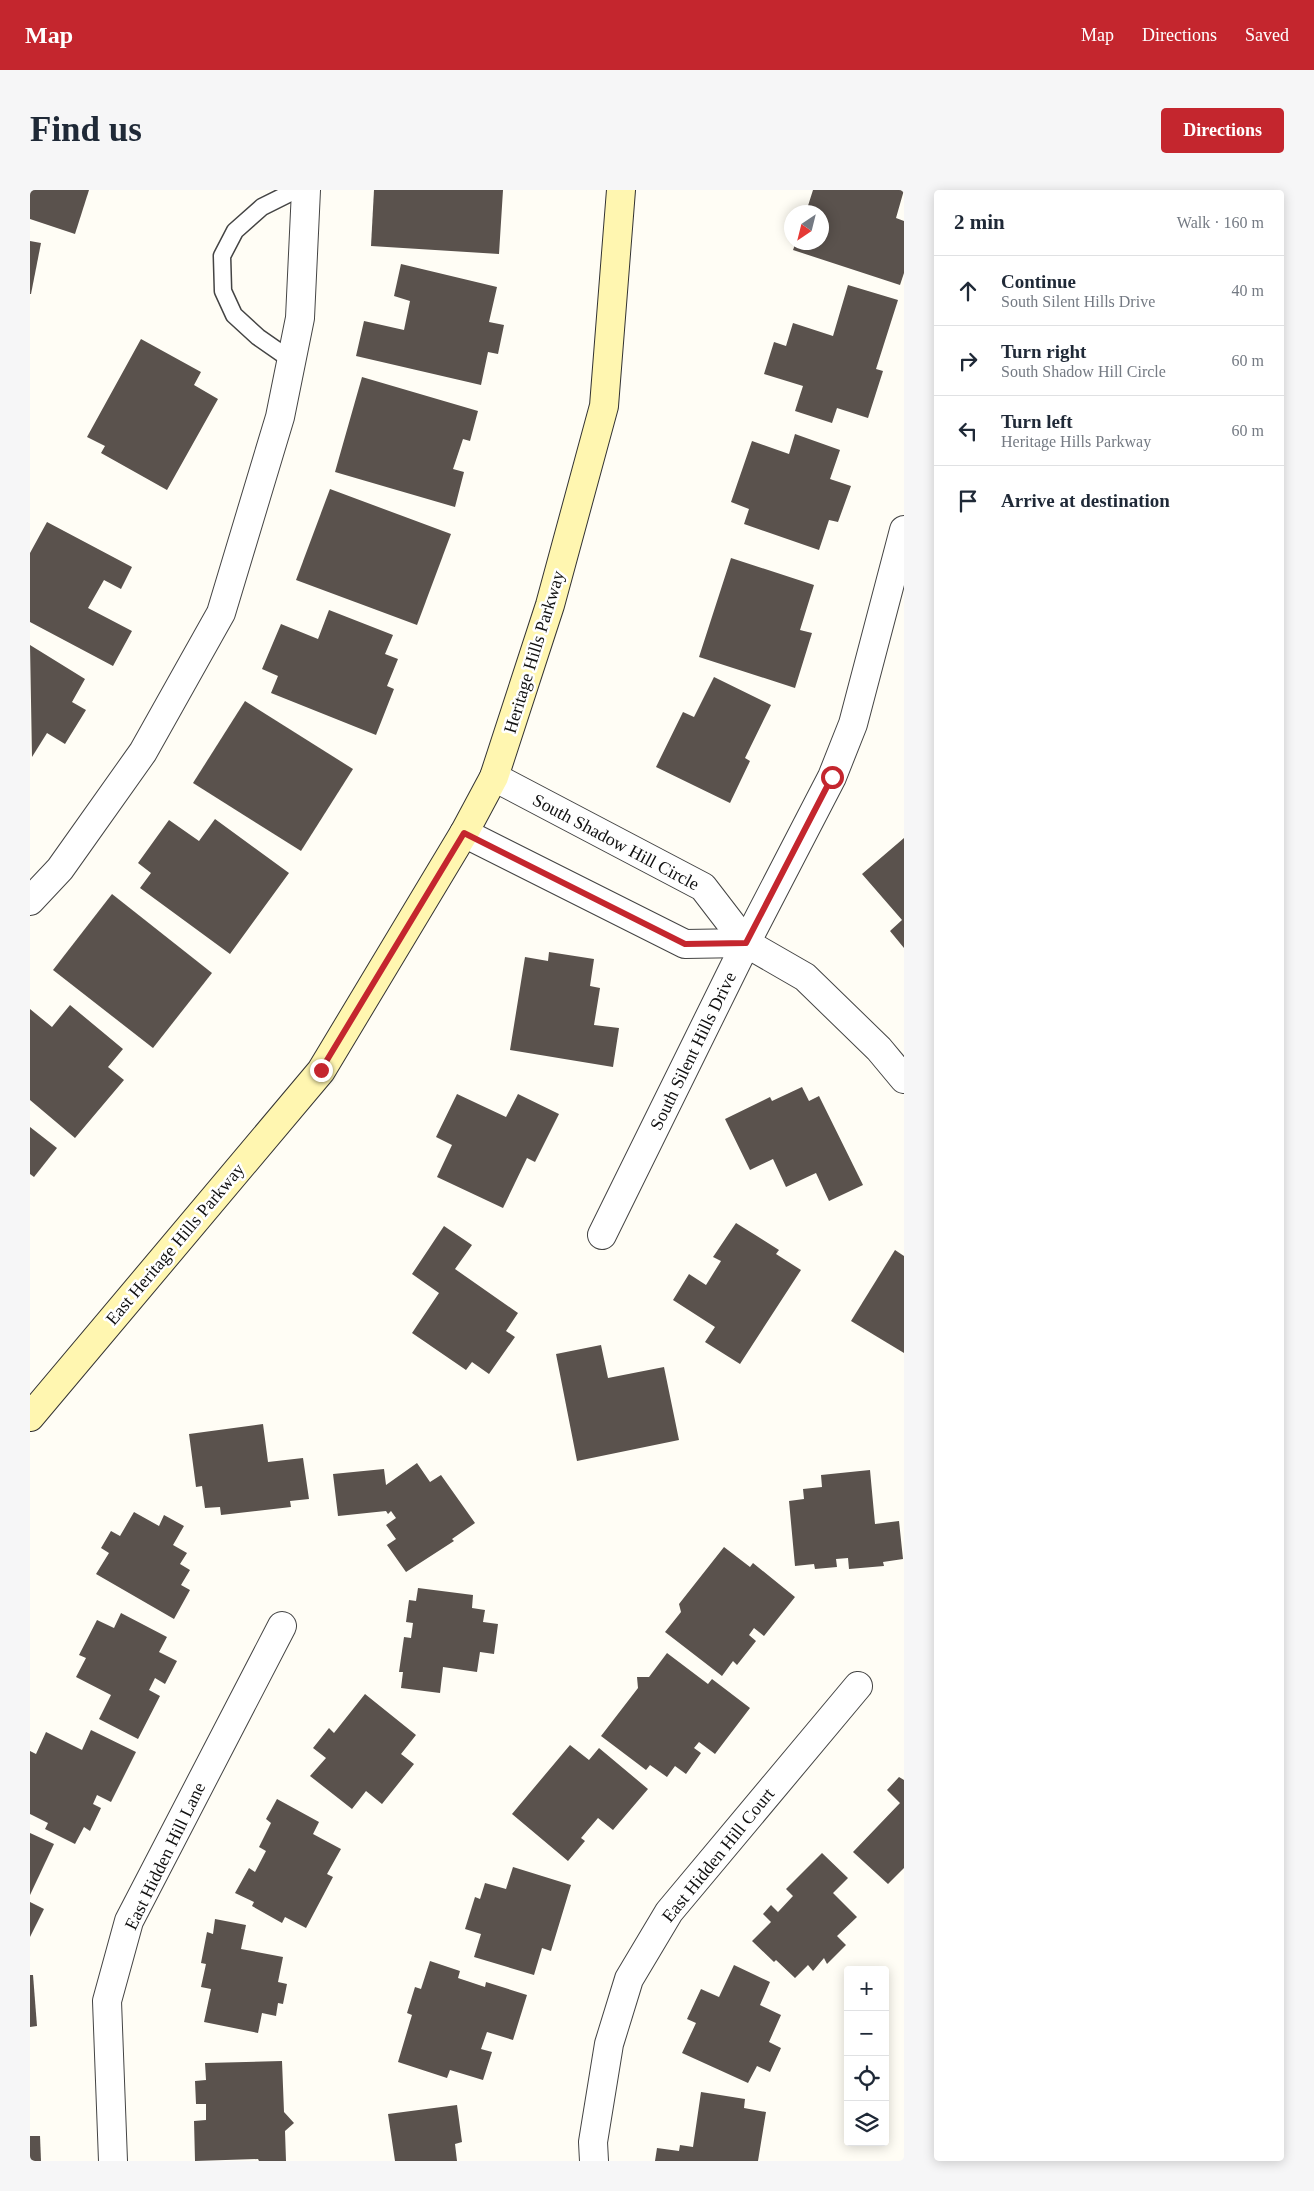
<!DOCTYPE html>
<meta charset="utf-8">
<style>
:root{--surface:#fff;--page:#f6f6f7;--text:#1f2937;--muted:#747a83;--line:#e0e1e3;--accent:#c4262e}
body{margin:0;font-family:"Times New Roman",serif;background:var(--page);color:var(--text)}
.controls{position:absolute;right:15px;bottom:15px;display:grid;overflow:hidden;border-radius:5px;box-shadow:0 2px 12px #0003}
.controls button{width:45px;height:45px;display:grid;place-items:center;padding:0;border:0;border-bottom:1px solid var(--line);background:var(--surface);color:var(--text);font:25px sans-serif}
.compass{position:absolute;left:754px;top:15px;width:45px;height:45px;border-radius:50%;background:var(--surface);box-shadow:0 2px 12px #0003;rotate:215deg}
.stop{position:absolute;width:15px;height:15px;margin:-11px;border:4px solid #c4262e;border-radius:50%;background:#fff}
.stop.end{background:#c4262e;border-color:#fff;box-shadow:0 1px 5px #0008}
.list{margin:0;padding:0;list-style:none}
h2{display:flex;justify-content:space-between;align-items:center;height:65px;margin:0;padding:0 20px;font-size:21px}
h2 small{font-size:16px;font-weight:400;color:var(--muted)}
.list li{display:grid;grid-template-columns:32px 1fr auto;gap:15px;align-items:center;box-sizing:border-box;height:70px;padding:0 20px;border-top:1px solid var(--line)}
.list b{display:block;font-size:19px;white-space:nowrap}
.list p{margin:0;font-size:16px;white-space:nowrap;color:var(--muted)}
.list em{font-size:16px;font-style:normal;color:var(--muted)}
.icon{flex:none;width:28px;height:28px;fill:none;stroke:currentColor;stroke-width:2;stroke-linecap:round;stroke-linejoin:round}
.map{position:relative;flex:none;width:874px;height:1971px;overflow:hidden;border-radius:5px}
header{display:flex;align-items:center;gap:30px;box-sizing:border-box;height:70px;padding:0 25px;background:var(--accent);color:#fff}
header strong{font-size:24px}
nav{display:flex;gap:28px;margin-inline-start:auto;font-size:18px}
.intro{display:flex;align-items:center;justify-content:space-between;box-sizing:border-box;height:120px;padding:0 30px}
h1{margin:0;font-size:35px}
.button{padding:12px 22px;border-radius:5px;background:var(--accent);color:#fff;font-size:18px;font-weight:700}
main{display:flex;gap:30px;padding:0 30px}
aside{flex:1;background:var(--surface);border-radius:5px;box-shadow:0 2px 12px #0003}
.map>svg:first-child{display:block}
.building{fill:#5a524d}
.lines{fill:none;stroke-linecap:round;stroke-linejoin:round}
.lane-casing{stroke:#444;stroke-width:19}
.street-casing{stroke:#444;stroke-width:30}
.secondary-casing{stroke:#333;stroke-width:30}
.lane{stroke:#fff;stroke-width:16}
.street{stroke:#fff;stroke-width:28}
.secondary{stroke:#fff6b0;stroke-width:28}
.route{stroke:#c4262e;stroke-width:6}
.labels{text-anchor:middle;stroke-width:5;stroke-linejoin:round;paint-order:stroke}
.street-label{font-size:18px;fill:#111;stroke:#fff}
</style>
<header>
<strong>Map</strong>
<nav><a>Map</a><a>Directions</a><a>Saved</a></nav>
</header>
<div class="intro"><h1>Find us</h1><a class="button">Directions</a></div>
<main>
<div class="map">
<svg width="874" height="1971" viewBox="0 0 874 1971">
<rect width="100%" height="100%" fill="#fffdf5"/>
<!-- building -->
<g class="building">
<polygon points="0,0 59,0 45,44 0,29"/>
<polygon points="344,0 473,0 469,64 341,56"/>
<polygon points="783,0 874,0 866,28 874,31 874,83 870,95 763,60 766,52 792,52 792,22 776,22"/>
<polygon points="0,51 11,53 1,104 0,104"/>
<polygon points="371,74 467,97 459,132 474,135 468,164 458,162 451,195 326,166 334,131 374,140 380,111 364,106"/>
<polygon points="818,95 868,110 846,179 853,181 838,228 807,218 802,233 765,221 773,196 734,184 744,152 756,156 763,133 803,146"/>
<polygon points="111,149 171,182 164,195 188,209 137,300 71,263 75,256 57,247"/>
<polygon points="332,187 448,221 440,251 433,249 423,279 434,282 425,317 305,282"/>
<polygon points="765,244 810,260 800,289 821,296 808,332 799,330 789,360 714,334 719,319 701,312 722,251 759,264"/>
<polygon points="300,299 421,344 387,435 266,390"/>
<polygon points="17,332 102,377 91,399 74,390 58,418 102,441 83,476 0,432 0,363"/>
<polygon points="701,368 784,395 770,440 782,443 765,498 669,467"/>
<polygon points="299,420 363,445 355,464 368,469 357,496 364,499 346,545 241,503 248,486 232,479 251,434 288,449"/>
<polygon points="0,455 55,489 42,512 56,520 35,554 17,543 2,567"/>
<polygon points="684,487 741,515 715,568 720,571 700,613 626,577 653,522 664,527"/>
<polygon points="215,511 323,579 271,661 163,593"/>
<polygon points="185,629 259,683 200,764 110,698 121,683 108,673 139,630 169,651"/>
<polygon points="874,648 874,758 860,741 872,730 832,684"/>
<polygon points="82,704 182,783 123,858 23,780"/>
<polygon points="519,762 564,769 560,796 570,798 564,835 589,838 583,877 480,860 495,767 518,771"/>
<polygon points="40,815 93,859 78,877 94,890 45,948 0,910 0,819 22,837"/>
<polygon points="772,897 779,911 789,906 833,995 799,1011 786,983 756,997 743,969 720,980 695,929 740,907 742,911"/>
<polygon points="427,904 476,927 488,904 529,924 505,972 497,968 473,1018 407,987 422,955 406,947"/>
<polygon points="0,937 27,958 4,987 0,984"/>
<polygon points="706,1033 749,1060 746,1064 771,1080 710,1174 675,1152 685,1137 643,1110 659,1084 676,1095 691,1071 683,1067"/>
<polygon points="414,1036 442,1055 425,1079 488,1123 476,1141 485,1147 459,1184 442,1172 436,1180 382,1143 409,1103 382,1084"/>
<polygon points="865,1060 874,1066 874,1163 821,1131"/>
<polygon points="571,1155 578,1188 634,1177 649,1250 547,1271 526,1164"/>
<polygon points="233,1234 238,1272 273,1268 279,1309 260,1311 261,1317 191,1325 190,1317 175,1318 172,1296 166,1297 159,1244"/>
<polygon points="387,1273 400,1292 411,1285 445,1333 422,1349 424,1351 376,1382 357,1355 366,1349 356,1335 366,1328 361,1321 358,1324 356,1321 308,1326 303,1284 354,1279 356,1295"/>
<polygon points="840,1280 845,1334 869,1331 873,1369 853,1372 854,1376 819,1379 818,1368 806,1369 807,1377 785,1379 784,1374 765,1376 759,1311 774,1309 773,1299 792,1297 791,1285"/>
<polygon points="104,1322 129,1336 134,1325 154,1336 143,1355 157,1363 150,1374 160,1380 151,1395 160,1400 144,1429 66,1384 79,1363 71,1358 81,1341 90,1346"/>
<polygon points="694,1357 720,1377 723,1373 765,1407 734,1446 724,1438 719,1445 726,1451 707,1475 703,1471 692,1486 635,1442 651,1422 649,1414"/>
<polygon points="388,1398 443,1405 442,1418 455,1420 453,1432 468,1434 464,1464 450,1462 447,1482 413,1477 410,1503 371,1498 373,1482 369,1482 374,1447 381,1448 383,1433 376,1432 379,1410 386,1411"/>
<polygon points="91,1423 137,1447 129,1462 147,1471 135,1494 125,1488 119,1500 130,1506 108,1549 69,1529 81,1505 46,1487 56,1468 49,1465 67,1430 84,1438"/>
<polygon points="637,1463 678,1494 682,1489 720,1518 685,1564 669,1552 664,1558 671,1563 656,1584 645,1576 637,1587 620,1575 616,1580 571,1546 608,1498 607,1487 619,1487"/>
<polygon points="335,1504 386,1545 371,1564 384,1574 352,1614 336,1601 322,1619 280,1586 296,1568 283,1558 299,1538 304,1543"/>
<polygon points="61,1540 106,1562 81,1612 67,1605 63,1614 71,1618 60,1641 54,1637 45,1654 15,1639 18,1633 0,1624 0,1561 6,1564 16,1542 52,1560"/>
<polygon points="540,1555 559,1570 569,1558 618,1599 583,1640 568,1628 551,1648 555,1651 538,1671 482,1624"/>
<polygon points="869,1587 874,1590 874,1678 858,1694 823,1662 870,1613 857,1600"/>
<polygon points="247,1609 289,1632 283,1644 311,1659 297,1684 303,1687 276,1738 255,1727 252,1733 222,1716 224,1712 205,1703 219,1678 225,1682 236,1661 229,1657 241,1633 236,1629"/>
<polygon points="0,1643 24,1654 0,1705"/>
<polygon points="792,1663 818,1688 803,1703 827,1727 807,1746 816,1755 797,1774 794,1768 783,1781 778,1775 765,1788 746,1770 744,1772 722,1751 741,1732 733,1724 741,1715 748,1722 763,1706 756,1699"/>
<polygon points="483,1677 541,1695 521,1761 512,1758 504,1785 444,1767 451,1744 435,1739 445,1707 450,1709 455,1693 476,1699"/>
<polygon points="0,1712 14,1719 0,1747"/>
<polygon points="185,1729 216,1735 211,1759 253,1767 248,1792 257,1794 253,1814 248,1813 246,1826 232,1823 228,1843 174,1832 181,1799 171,1797 176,1774 171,1773 177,1742 183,1744"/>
<polygon points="400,1771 430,1781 428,1788 455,1797 456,1792 497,1805 483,1850 457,1842 451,1859 462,1862 453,1890 420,1880 417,1888 368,1872 382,1825 377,1823 385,1797 391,1799"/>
<polygon points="704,1775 740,1792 730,1815 751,1825 739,1852 751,1858 740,1882 727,1876 718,1893 652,1863 666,1833 657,1829 671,1799 689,1807"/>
<polygon points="0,1785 3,1785 7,1836 0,1837"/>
<polygon points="252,1871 254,1922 264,1933 255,1941 256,1971 229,1971 228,1969 165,1971 164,1931 176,1930 176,1914 166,1914 165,1891 176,1890 175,1873"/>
<polygon points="671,1902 715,1909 714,1918 736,1922 728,1971 625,1971 627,1958 649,1961 650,1955 663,1957"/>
<polygon points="427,1915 432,1952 425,1954 427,1971 365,1971 358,1924"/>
<polygon points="0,1946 10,1946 11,1971 0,1971"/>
</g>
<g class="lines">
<!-- lane casing -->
<g class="lane-casing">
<polyline id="lane" points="261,170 228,147 204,125 193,101 192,66 205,41 232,17 266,0"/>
</g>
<!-- street casing -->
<g class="street-casing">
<g id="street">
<polyline points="464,587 673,697 716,753 775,787 849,859 874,889"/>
<polyline points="434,643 655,754 716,753"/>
<polyline points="0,711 30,679 113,562 191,423 250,227 270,128 276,0"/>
<polyline points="572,1045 716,753 802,587 823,534 874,340"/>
<polyline points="83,1971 77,1811 99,1731 252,1436"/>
<polyline points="564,1971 563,1952 579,1854 599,1789 639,1722 828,1496"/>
</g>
</g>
<!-- secondary casing -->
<g class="secondary-casing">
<polyline id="secondary" points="0,1227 291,881 434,643 464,587 520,415 574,216 591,0"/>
</g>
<!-- lane -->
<use href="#lane" class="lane"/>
<!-- street -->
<use href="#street" class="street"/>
<!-- secondary -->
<use href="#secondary" class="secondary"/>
</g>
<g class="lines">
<!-- route -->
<polyline class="route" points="291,880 434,643 655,754 716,753 802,587"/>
</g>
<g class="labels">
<!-- street labels -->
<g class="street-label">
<text transform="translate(504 462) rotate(-73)" y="6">Heritage Hills Parkway</text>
<text transform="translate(586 652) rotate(28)" y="6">South Shadow Hill Circle</text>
<text transform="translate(663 861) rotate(-64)" y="6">South Silent Hills Drive</text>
<text transform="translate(145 1054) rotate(-50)" y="6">East Heritage Hills Parkway</text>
<text transform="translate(688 1665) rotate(-51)" y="6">East Hidden Hill Court</text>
<text transform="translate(135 1666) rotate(-64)" y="6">East Hidden Hill Lane</text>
</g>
</g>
</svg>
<div class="controls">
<button>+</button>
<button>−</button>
<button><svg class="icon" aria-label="locate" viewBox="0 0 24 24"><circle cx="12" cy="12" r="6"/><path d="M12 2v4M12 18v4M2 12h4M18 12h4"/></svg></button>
<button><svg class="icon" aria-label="layers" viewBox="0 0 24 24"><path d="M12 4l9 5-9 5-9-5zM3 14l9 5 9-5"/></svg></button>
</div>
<svg class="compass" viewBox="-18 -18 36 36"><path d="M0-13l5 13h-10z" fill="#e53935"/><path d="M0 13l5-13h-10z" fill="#747a83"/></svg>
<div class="stop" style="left:802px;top:587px"></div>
<div class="stop end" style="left:291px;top:880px"></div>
</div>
<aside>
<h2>2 min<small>Walk · 160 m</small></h2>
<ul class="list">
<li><svg class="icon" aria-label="ahead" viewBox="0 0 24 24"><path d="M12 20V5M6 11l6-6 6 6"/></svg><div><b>Continue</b><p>South Silent Hills Drive</p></div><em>40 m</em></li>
<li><svg class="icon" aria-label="right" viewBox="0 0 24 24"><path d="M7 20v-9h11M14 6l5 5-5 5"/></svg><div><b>Turn right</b><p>South Shadow Hill Circle</p></div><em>60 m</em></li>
<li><svg class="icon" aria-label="left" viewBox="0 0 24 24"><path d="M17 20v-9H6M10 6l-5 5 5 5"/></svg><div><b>Turn left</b><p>Heritage Hills Parkway</p></div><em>60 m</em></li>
<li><svg class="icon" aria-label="arrive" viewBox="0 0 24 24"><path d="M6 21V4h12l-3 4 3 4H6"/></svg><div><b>Arrive at destination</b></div></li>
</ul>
</aside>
</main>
